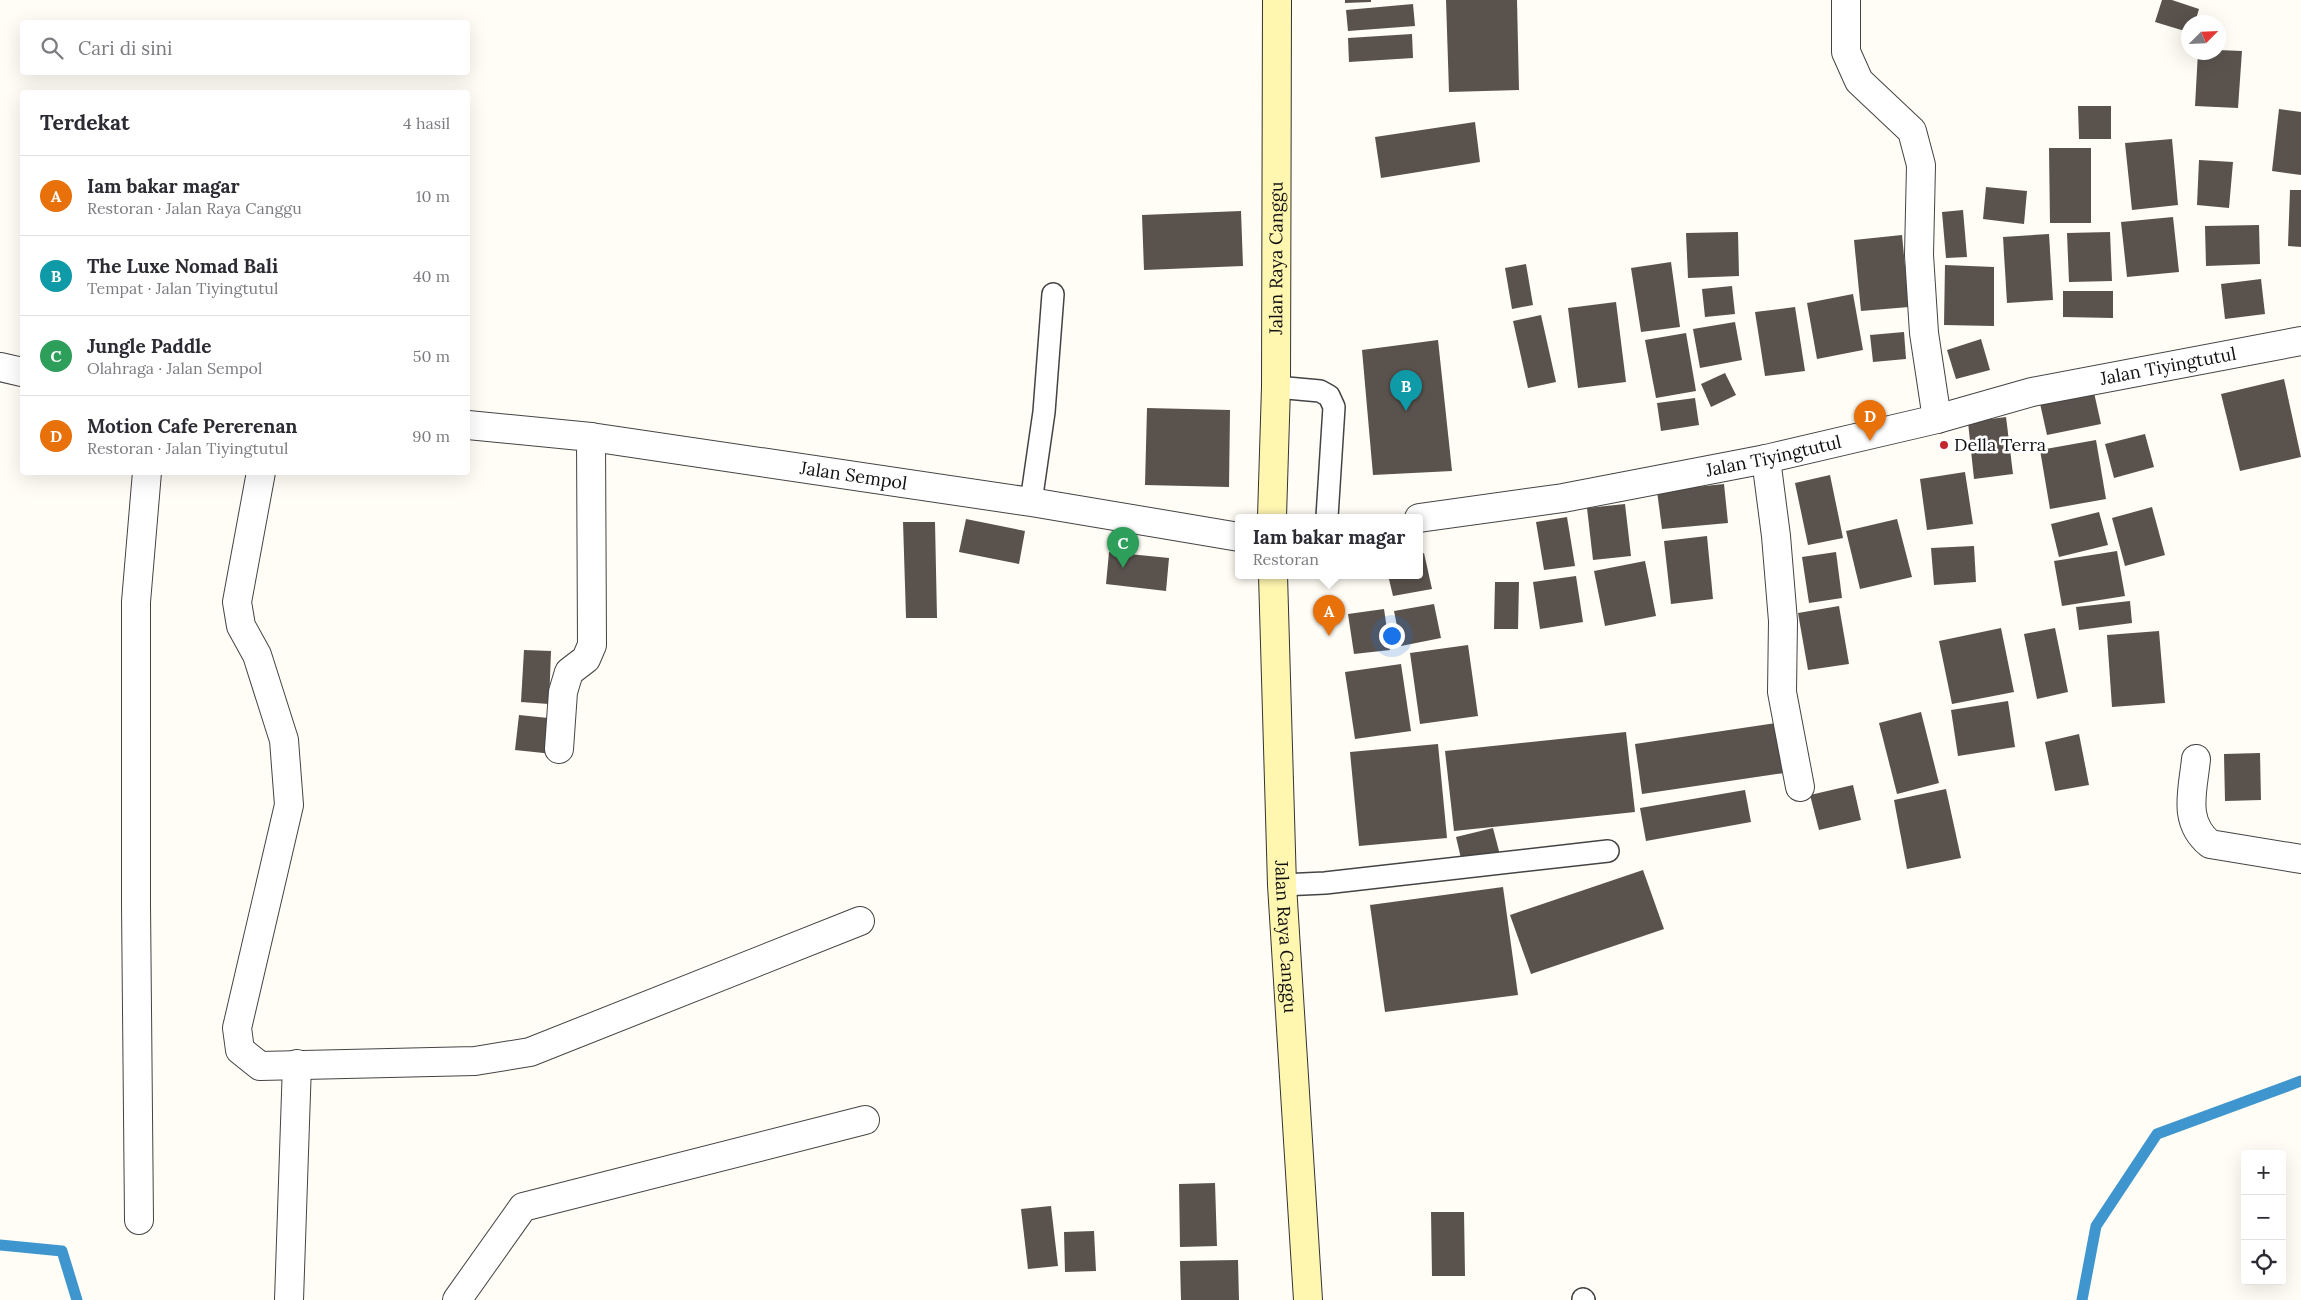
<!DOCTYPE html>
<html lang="id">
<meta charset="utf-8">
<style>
:root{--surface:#fff;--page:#f7f7f7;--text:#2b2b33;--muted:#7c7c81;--line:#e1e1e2;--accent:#c4262e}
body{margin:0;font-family:Lora,serif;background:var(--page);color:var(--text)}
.controls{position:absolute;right:15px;bottom:15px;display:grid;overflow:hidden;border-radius:5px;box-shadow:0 5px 20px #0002}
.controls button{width:45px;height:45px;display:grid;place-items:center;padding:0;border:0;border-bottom:1px solid var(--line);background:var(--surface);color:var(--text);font:25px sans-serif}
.compass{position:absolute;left:2181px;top:15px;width:45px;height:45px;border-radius:50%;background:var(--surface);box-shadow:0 5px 20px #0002;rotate:66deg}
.you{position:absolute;left:1391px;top:635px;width:18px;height:18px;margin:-12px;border:4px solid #fff;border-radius:50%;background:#1a73e8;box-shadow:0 0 0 8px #1a73e833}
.badge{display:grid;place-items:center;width:32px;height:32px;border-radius:50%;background:var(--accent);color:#fff;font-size:16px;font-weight:700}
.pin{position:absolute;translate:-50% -41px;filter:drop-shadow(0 1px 2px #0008)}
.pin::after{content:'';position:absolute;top:26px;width:18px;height:15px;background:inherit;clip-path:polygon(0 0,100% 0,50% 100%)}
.popup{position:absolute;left:1235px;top:514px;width:188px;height:65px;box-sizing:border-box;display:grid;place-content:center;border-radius:5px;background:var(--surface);filter:drop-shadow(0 1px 4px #0005);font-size:16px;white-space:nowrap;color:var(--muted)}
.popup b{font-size:19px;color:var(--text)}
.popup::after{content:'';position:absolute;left:50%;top:100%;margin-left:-10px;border:10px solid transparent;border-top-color:var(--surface)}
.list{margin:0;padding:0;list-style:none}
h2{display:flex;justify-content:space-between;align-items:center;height:65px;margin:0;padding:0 20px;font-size:21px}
h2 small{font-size:16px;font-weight:400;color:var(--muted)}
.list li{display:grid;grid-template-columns:32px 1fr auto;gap:15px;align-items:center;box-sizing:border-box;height:80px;padding:0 20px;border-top:1px solid var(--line)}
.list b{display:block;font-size:19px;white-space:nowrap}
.list p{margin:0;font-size:16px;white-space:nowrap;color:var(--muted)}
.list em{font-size:16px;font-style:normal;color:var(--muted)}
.icon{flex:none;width:28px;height:28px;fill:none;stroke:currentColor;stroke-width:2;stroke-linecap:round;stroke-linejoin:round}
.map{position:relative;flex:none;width:2301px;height:1300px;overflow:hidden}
.search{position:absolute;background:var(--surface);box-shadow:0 5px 20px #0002;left:20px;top:20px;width:450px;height:55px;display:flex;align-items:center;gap:12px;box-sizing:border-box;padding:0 18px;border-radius:5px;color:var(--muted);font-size:19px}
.panel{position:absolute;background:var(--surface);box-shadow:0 5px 20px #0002;left:20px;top:90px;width:450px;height:385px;border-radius:5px}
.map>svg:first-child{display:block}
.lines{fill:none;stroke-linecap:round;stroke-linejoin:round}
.stream{stroke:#3f96cf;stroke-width:11}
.building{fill:#5a524d}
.service-casing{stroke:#444;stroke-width:24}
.minor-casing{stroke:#444;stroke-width:30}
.tertiary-casing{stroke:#444;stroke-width:30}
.secondary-casing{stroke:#333;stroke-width:30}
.service{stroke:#fff;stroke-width:21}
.minor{stroke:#fff;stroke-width:28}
.tertiary{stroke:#fff;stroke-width:28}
.secondary{stroke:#fff6b0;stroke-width:28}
.poi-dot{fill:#c4262e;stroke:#fff;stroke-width:2}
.labels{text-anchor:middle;stroke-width:5;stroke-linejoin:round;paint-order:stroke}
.street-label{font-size:18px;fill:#111;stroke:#fff}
.poi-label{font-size:18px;fill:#111;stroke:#fff;text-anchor:start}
</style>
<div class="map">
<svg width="2301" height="1300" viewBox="0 0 2301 1300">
<rect width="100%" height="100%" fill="#fffdf5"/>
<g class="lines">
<!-- stream -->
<g class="stream">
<polyline points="0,1245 62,1251 77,1300"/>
<polyline points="2082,1300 2096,1226 2157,1134 2301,1081"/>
</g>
</g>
<!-- building -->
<g class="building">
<polygon points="1345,0 1371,0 1371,2 1345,3"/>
<polygon points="1446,0 1517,0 1519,90 1449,92"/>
<polygon points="2162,0 2172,0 2199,9 2195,22 2188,22 2188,32 2155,22"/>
<polygon points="1413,4 1415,26 1348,31 1346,10"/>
<polygon points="1412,34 1413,58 1349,62 1348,38"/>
<polygon points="2218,50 2242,51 2238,108 2195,106 2198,52 2218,52"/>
<polygon points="2078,106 2111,106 2111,139 2079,139"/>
<polygon points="2279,109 2301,112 2301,175 2272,171"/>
<polygon points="1475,122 1480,162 1381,178 1375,137"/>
<polygon points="2172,139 2178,205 2132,210 2125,143"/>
<polygon points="2049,148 2091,148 2091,223 2050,223"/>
<polygon points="2199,160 2233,162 2229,208 2197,205"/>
<polygon points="1986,187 2027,191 2024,224 1983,219"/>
<polygon points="2290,190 2301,190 2301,247 2288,246"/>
<polygon points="1963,210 1967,257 1946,258 1942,212"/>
<polygon points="1241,211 1243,266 1144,270 1142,215"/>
<polygon points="2173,217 2179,272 2127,277 2121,222"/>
<polygon points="2259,225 2260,264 2206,266 2205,226"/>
<polygon points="1738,232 1739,276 1688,278 1686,233"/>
<polygon points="2110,232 2112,281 2069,282 2067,233"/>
<polygon points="2049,234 2053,300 2007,303 2003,237"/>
<polygon points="1902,235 1909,307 1861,311 1854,240"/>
<polygon points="1671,262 1680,327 1641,332 1631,268"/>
<polygon points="1526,264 1533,305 1512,309 1505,268"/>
<polygon points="1945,265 1994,267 1994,326 1944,325"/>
<polygon points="2261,279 2265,314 2225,319 2221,284"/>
<polygon points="1732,286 1735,314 1705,317 1702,289"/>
<polygon points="2063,291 2113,291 2113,318 2063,317"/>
<polygon points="1853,294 1863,350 1817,359 1807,303"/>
<polygon points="1616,302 1626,382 1578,388 1568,308"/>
<polygon points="1795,307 1805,371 1765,376 1755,312"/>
<polygon points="1541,315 1556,382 1528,388 1513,321"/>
<polygon points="1735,322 1742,360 1700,368 1693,329"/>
<polygon points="1904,332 1906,359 1873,362 1870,335"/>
<polygon points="1686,333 1696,391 1656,398 1645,340"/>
<polygon points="1981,339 1990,370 1956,379 1947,350"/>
<polygon points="1438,340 1452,471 1373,475 1362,350"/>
<polygon points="1725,373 1736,395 1711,407 1701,384"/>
<polygon points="2284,379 2301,457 2240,471 2221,394"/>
<polygon points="2093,388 2101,424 2047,435 2039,399"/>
<polygon points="1695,398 1699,425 1661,431 1657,403"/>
<polygon points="1147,408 1230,410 1229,487 1145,485"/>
<polygon points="2006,417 2013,474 1974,479 1968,422"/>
<polygon points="2145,434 2154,467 2114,478 2105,444"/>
<polygon points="2096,440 2106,499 2050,509 2040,450"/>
<polygon points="1965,472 1973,524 1927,530 1920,479"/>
<polygon points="1830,475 1843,538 1808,545 1795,483"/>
<polygon points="1724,484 1728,523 1662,529 1657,491"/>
<polygon points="1625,504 1631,556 1593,560 1587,508"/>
<polygon points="2152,507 2165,555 2125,566 2112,518"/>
<polygon points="2099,512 2108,545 2059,557 2051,524"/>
<polygon points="1567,517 1575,566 1544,570 1536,522"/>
<polygon points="966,519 1025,531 1019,564 959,552"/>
<polygon points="1897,519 1912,577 1860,589 1846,531"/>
<polygon points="903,522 935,522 937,618 906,618"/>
<polygon points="1707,536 1713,599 1671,604 1664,541"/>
<polygon points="1974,546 1976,582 1934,585 1931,548"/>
<polygon points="2117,551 2125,596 2062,606 2054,561"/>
<polygon points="1109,552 1169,558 1166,591 1106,584"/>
<polygon points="1836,552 1842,598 1809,603 1802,557"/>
<polygon points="1424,553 1432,589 1393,596 1388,575 1419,575 1419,555"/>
<polygon points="1645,561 1656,616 1605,626 1594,571"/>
<polygon points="1576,576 1583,622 1540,629 1533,582"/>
<polygon points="1495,582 1519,582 1518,629 1494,629"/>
<polygon points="2130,601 2132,623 2079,630 2076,607"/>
<polygon points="1434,604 1441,638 1401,646 1394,611"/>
<polygon points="1839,606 1849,664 1808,670 1798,613"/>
<polygon points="1384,609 1390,650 1354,654 1348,614"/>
<polygon points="2001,628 2014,692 1952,704 1939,641"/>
<polygon points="2055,628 2068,692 2037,699 2024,634"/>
<polygon points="2159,631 2165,703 2112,707 2107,635"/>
<polygon points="1468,645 1478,716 1420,724 1410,653"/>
<polygon points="524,650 551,651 549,704 521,702"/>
<polygon points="1401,664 1411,731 1355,739 1345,672"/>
<polygon points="2008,701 2015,747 1958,756 1951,710"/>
<polygon points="1921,712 1939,783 1897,794 1879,723"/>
<polygon points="519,715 558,719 553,754 515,750"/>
<polygon points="1776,723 1784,773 1642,794 1635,744"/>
<polygon points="1626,732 1635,812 1454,831 1445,751"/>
<polygon points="2079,734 2089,785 2055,791 2045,742"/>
<polygon points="1438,744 1447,838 1359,846 1350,752"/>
<polygon points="2260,753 2261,800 2225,801 2224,754"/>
<polygon points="1853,785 1861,820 1819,830 1810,795"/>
<polygon points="1946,789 1961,858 1907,869 1894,800"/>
<polygon points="1745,790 1751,822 1646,841 1640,808"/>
<polygon points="1493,828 1501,859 1463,867 1456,837"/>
<polygon points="1643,870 1664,929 1531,974 1510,915"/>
<polygon points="1503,887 1518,995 1385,1012 1370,905"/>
<polygon points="1215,1183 1217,1246 1180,1247 1179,1184"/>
<polygon points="1051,1206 1058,1266 1028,1269 1021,1209"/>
<polygon points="1431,1212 1464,1212 1465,1276 1432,1276"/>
<polygon points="1094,1231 1096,1271 1065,1272 1064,1232"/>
<polygon points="1238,1260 1239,1300 1181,1300 1180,1261"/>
</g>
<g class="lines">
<!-- service casing -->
<g class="service-casing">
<g id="service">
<polyline points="1276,387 1320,391 1329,396 1334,407 1327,517"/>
<polyline points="1031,502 1044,412 1053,294"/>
<polyline points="1282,885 1325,883 1608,851"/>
<polyline points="1583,1299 1584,1300"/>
</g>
</g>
<!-- minor casing -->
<g class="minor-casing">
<g id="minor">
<polyline points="1846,0 1846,52 1859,81 1912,131 1921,165 1919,255 1924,333 1937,419"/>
<polyline points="1766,459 1776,536 1783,621 1782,692 1800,787"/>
<polyline points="261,472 237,602 241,626 257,655 284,740 289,805 237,1028 240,1050 260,1066 475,1061 530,1052 860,921"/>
<polyline points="559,749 563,692 569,672 586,659 592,645 591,437"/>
<path d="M 2196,759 C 2193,791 2182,821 2210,844 L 2301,859"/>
<polyline points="139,1220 136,904 136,602 147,472"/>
<polyline points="289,1300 297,1064"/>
<polyline points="457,1300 523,1207 865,1120"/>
</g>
</g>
<!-- tertiary casing -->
<g class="tertiary-casing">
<g id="tertiary">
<polyline points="0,367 22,372"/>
<path id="s1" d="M 468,425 L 591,437 L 1031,502 L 1239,537"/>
<path id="s2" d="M 1419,518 L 1563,498 L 1766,459 L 1937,419 L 2032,392 L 2301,341"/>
</g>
</g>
<!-- secondary casing -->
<g class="secondary-casing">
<g id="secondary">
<path id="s3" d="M 1272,517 L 1276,387 L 1277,0"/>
<path id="s4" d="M 1273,575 L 1282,885 L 1308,1300"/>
</g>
</g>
<!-- service -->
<use href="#service" class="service"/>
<!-- minor -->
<use href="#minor" class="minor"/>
<!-- tertiary -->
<use href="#tertiary" class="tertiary"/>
<!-- secondary -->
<use href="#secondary" class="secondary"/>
</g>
<!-- markers -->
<circle class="poi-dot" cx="1944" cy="445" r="5"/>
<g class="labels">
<!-- street labels -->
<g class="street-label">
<text dy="6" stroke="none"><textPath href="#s3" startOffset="259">Jalan Raya Canggu</textPath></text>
<text dy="6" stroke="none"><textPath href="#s2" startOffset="765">Jalan Tiyingtutul</textPath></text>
<text dy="6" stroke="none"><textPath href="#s2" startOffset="360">Jalan Tiyingtutul</textPath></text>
<text dy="6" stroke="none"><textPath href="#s1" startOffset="389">Jalan Sempol</textPath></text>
<text dy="6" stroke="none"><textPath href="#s4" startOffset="362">Jalan Raya Canggu</textPath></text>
</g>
<!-- poi labels -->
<g class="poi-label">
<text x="1954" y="451">Della Terra</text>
</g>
</g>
</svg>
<div class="controls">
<button>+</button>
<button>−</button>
<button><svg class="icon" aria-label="locate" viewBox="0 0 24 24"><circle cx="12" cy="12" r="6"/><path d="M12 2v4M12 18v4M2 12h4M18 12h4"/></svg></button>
</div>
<svg class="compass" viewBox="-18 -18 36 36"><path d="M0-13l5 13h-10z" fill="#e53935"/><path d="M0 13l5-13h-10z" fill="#7c7c81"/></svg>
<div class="you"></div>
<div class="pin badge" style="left:1329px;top:636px;background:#e8710a">A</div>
<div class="popup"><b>Iam bakar magar</b>Restoran</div>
<div class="pin badge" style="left:1406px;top:411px;background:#0f9aa8">B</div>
<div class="pin badge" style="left:1123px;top:568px;background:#2e9e5b">C</div>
<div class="pin badge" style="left:1870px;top:441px;background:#e8710a">D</div>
<div class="search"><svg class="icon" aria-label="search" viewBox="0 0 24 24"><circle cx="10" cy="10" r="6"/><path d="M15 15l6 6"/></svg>Cari di sini</div>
<section class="panel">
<h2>Terdekat<small>4 hasil</small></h2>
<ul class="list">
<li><span class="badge" style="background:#e8710a">A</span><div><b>Iam bakar magar</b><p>Restoran · Jalan Raya Canggu</p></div><em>10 m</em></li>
<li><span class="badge" style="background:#0f9aa8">B</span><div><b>The Luxe Nomad Bali</b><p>Tempat · Jalan Tiyingtutul</p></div><em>40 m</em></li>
<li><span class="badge" style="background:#2e9e5b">C</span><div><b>Jungle Paddle</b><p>Olahraga · Jalan Sempol</p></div><em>50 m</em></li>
<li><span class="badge" style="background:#e8710a">D</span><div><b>Motion Cafe Pererenan</b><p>Restoran · Jalan Tiyingtutul</p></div><em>90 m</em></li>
</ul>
</section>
</div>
